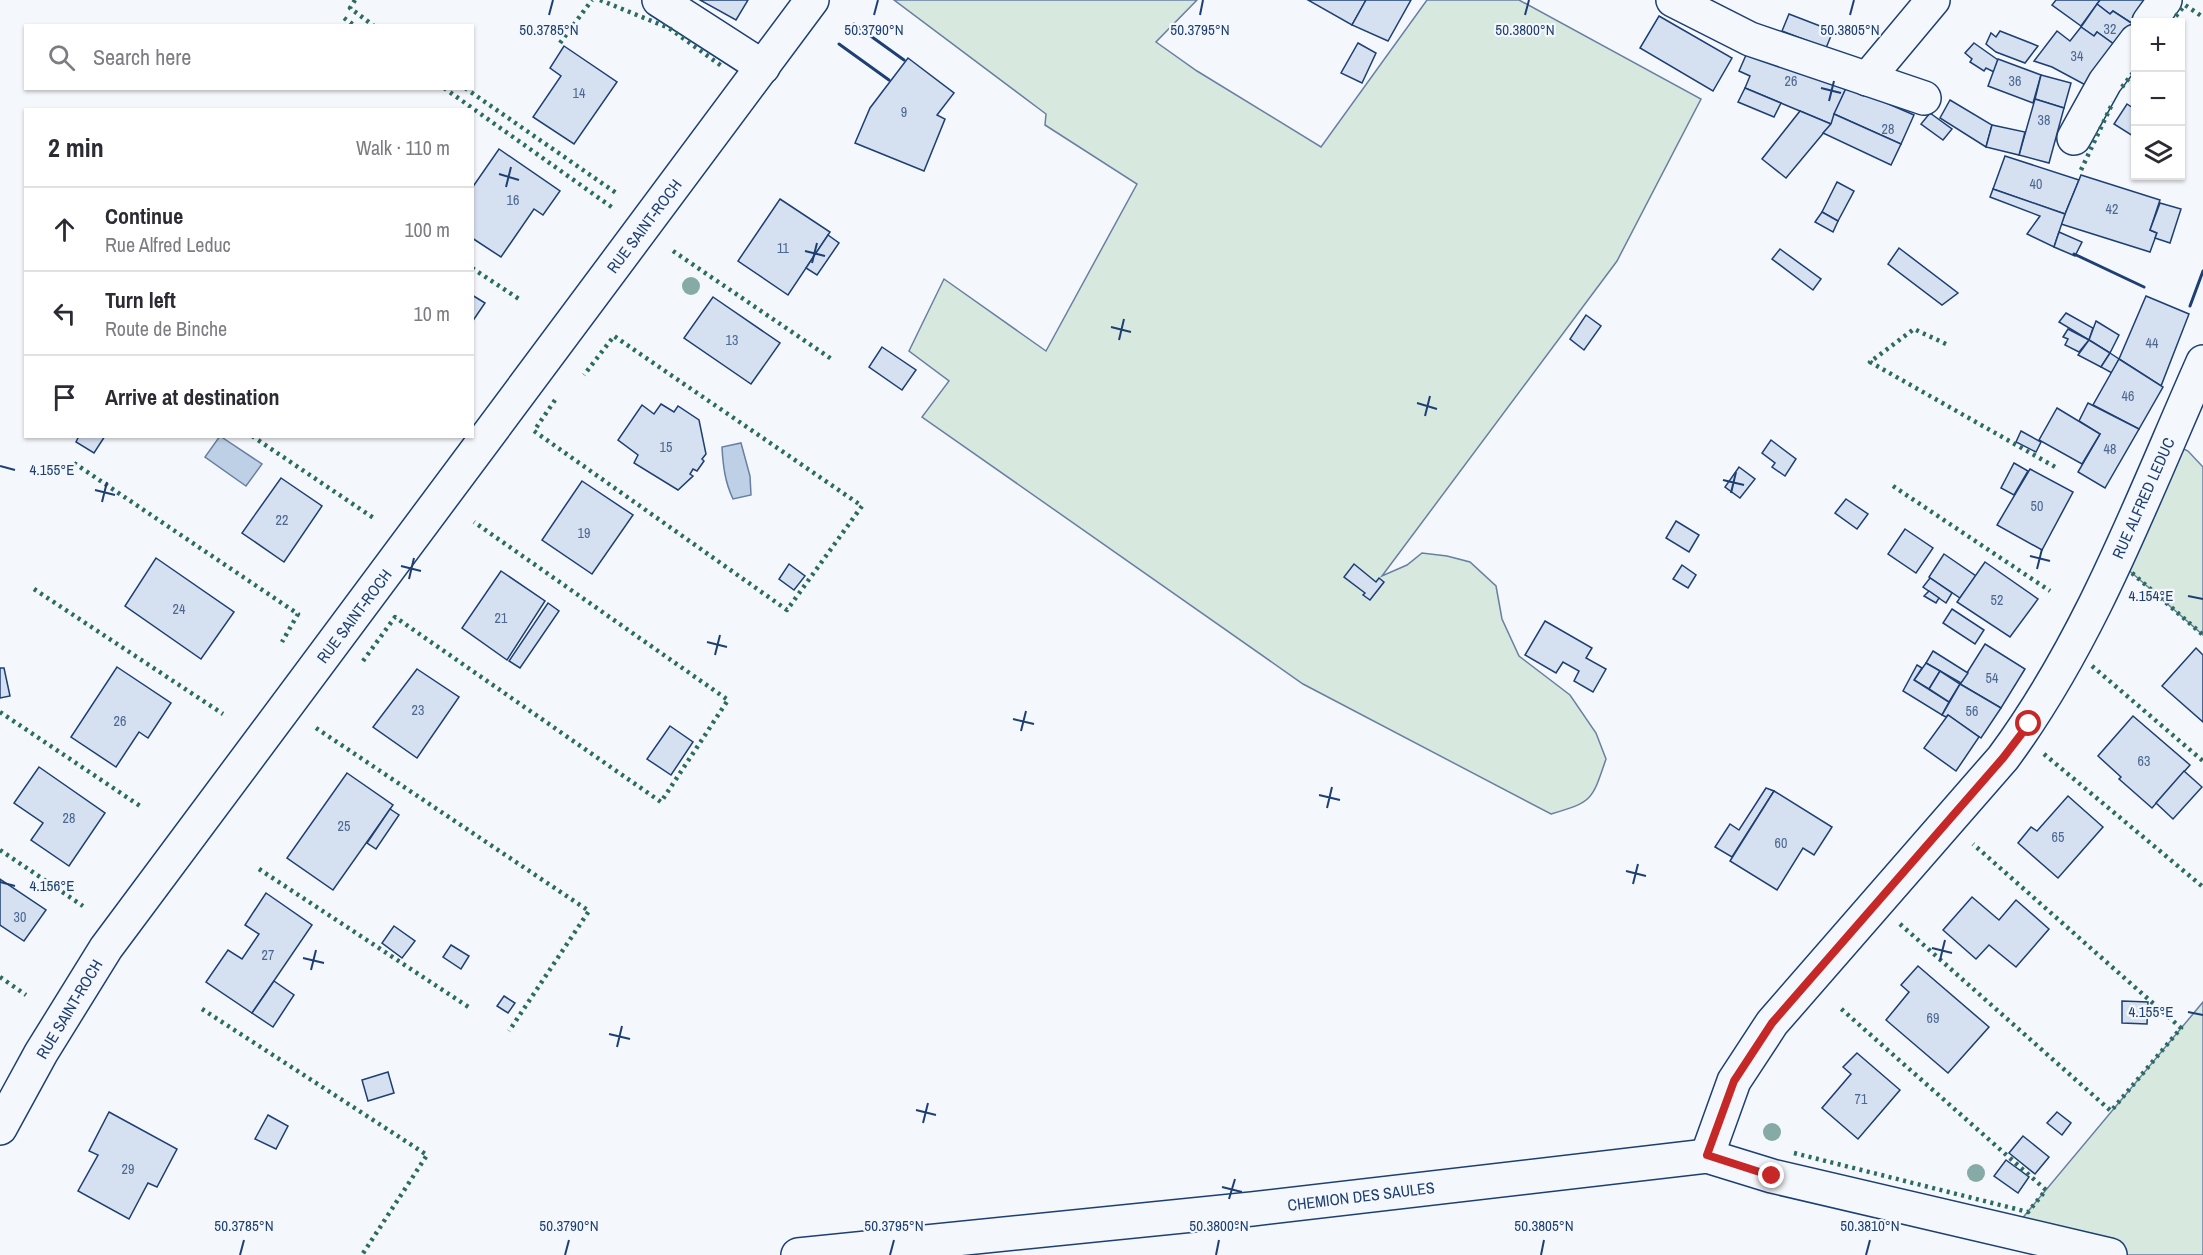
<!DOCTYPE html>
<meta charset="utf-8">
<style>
:root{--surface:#fff;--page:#f7f7f7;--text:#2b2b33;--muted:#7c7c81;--line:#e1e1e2}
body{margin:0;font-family:"Archivo Narrow",sans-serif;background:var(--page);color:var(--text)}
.controls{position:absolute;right:18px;top:18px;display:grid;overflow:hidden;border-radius:0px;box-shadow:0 2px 4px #0004}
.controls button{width:54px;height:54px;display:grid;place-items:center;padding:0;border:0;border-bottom:2px solid var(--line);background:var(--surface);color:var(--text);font:30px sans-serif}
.stop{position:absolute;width:18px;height:18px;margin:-14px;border:4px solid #c62828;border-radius:50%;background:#fff}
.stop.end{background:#c62828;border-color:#fff;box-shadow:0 2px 6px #0008}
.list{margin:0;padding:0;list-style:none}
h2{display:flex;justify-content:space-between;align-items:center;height:78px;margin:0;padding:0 24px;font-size:26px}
h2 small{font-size:20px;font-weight:400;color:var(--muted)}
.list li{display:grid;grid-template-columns:39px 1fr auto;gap:18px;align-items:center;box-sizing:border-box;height:84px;padding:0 24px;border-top:2px solid var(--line)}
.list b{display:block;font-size:22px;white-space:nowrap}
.list p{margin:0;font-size:20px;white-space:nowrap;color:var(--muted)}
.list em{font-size:20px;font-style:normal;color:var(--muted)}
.icon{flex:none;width:33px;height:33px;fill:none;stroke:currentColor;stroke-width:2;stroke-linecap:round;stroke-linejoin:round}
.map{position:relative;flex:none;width:2203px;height:1255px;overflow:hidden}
.search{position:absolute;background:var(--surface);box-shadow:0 2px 4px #0004;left:24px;top:24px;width:450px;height:66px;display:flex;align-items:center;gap:15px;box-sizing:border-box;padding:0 21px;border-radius:0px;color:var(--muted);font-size:22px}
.panel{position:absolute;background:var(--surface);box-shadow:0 2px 4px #0004;left:24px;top:108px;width:450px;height:330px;border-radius:0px}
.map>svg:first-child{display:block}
.green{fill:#d7e8df;stroke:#687fa3;stroke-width:1.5}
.water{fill:#bed0e5;stroke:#687fa3;stroke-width:1.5}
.building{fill:#d5e0f0;stroke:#1d3f73;stroke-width:1.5}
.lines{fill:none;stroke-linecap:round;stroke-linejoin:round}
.minor-casing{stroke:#1d3f73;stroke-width:36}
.minor{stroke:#f4f7fb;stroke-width:33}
.hedge{stroke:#2c6c60;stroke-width:4.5;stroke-dasharray:3 4.5;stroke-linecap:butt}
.wall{stroke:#1d3f73;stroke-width:3}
.tree{fill:#86aba6}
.route{stroke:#c62828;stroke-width:8}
.ticks{fill:none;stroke:#1d3f73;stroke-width:2}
.labels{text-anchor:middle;stroke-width:4.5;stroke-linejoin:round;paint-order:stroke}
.number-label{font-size:14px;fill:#4b6792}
.street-label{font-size:16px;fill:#1d3f73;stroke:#f4f7fb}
.ticks-label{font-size:15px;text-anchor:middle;fill:#1d3f73;stroke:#f4f7fb;stroke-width:4.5;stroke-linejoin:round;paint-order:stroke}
</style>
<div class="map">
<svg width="2203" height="1255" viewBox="0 0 2203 1255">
<rect width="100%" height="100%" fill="#f4f7fb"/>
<!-- green -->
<g class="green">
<path d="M 894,0 L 1197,0 L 1156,42 L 1197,71 L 1321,147 L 1427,0 L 1519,0 L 1701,99 L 1617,261 L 1382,576 L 1407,565 L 1422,553 L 1447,556 L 1470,562 L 1496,586 L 1502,619 L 1519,656 L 1570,695 L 1596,733 L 1606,759 C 1592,800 1593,802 1551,814 L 1303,684 L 922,417 L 949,381 L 909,351 L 944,279 L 1046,351 L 1137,184 L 1045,125 L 1046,114 Z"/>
<polygon points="2168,441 2188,451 2203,467 2203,635 2132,573 2115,561"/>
<polygon points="2203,1002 2203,1255 2110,1255 2010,1233"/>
</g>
<!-- water -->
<g class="water">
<polygon points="220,436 262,464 246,486 205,457"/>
<path d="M 741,443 L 750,476 L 751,495 L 733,499 C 725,482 723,466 722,447 Z"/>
</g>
<!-- building -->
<g class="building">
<polygon points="700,0 748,0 736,20"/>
<polygon points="1308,0 1366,0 1352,25"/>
<polygon points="1366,0 1411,0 1388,41 1352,25"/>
<polygon points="2056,0 2100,0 2081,26 2052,5"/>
<polygon points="2100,0 2159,0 2136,26 2113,11 2110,14 2097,4"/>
<polygon points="2097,4 2110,14 2113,11 2136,26 2122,50 2097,32 2094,36 2081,27"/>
<polygon points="1789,14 1833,31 1826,48 1782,31"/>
<polygon points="1659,16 1732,58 1713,91 1640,48"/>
<polygon points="2081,27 2094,36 2097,32 2122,50 2093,89 2052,67 2034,61 2057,31 2070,41"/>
<polygon points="2000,31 2038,46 2025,63 1996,52 1986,44 1991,33 1996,37"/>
<polygon points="1358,43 1376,53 1362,83 1341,73"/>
<polygon points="1974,43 1998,60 1994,72 1986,68 1984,71 1970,62 1972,59 1965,53"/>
<polygon points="564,46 617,82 574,144 533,117 561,76 550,68"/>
<polygon points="1750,46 1847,86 1831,124 1745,88 1750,76 1739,71"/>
<polygon points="908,58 954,93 937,115 945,119 924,171 855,143 870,108"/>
<polygon points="1998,59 2041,75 2033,103 1988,86"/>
<polygon points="2041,75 2071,83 2064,108 2035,99"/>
<polygon points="1847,86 1914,115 1901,144 1834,114"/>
<polygon points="1745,88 1781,103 1774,117 1738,102"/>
<polygon points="2035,99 2064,108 2049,163 2019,155"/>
<polygon points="1950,100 1992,125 1986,147 1940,118"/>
<polygon points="2127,104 2136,110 2136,138 2114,124"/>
<polygon points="1800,111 1831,124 1786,178 1762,159"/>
<polygon points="1930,113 1952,129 1943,140 1921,124"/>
<polygon points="1834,114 1901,144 1891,165 1823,133 1831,124"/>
<polygon points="1992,125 2025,132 2019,155 1986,147"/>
<polygon points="499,149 560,191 543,215 534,209 501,257 472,238 472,188"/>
<polygon points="2005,156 2079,180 2065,214 1993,189"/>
<polygon points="2081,175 2160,200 2150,230 2157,233 2150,252 2061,224"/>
<polygon points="1837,182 1854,191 1838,221 1822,212"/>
<polygon points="1993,189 2065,214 2054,247 2027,234 2040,216 1990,197"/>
<polygon points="780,199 830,232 788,295 738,261"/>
<polygon points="2160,203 2181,209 2170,243 2155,238 2157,233 2150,230"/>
<polygon points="1822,212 1838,221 1833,232 1815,222"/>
<polygon points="2059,232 2082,242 2075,256 2054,247"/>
<polygon points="828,235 839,243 817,275 806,268"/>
<polygon points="1899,248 1958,293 1942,305 1888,264"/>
<polygon points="1780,249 1821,279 1813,290 1772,259"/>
<polygon points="472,295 485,303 472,322"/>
<polygon points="2146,296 2189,314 2161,386 2119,359"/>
<polygon points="713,297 780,343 751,384 684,338"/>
<polygon points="2066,313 2093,328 2089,340 2059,322"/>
<polygon points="1586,315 1601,326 1584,350 1570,339"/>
<polygon points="2096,321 2119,335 2110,353 2089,340"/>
<polygon points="2068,329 2089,340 2079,352 2065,345 2068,339 2063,337"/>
<polygon points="2089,340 2110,353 2101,367 2078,355"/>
<polygon points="882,347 916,370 902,390 869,367"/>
<polygon points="2110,353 2119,359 2112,373 2101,367"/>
<polygon points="2119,359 2163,387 2139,429 2093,405"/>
<polygon points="2088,403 2139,429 2105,488 2078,472 2100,434 2079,421"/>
<polygon points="661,404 674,412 678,406 699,420 706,454 702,459 704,461 697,471 693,469 690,474 693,476 678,490 634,463 638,455 618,440 642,405 654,414"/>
<polygon points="2057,408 2100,434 2082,464 2039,440"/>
<polygon points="2021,431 2041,442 2036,452 2016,442"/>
<polygon points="79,436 105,436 94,453 76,442"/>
<polygon points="1771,440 1796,459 1785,476 1772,467 1775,463 1762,453"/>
<polygon points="2014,463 2028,471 2014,495 2001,488"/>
<polygon points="1739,467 1755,479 1740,498 1725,487"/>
<polygon points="2030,469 2073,492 2042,550 1997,525"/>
<polygon points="281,478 322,506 284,562 242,533"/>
<polygon points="582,481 633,515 592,574 542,540"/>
<polygon points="1846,499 1868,514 1857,529 1835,513"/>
<polygon points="1676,521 1699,535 1689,552 1666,538"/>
<polygon points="1905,529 1933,548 1916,573 1888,554"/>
<polygon points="1944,554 1976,576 1960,598 1929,577"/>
<polygon points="156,558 234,612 201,659 125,606"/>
<polygon points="1985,562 2038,599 2010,637 1957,602"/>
<polygon points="789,564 805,576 794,590 779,579"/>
<polygon points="1354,564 1376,582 1379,578 1384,582 1370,600 1363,595 1365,593 1344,577"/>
<polygon points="1682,565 1696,575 1688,588 1673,579"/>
<polygon points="501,571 545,601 507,660 462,628"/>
<polygon points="1930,578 1952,593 1946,603 1923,587"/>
<polygon points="1929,591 1939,598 1936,603 1924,596"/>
<polygon points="548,603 559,611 520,668 509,661"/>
<polygon points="1952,609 1984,630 1975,644 1943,623"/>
<polygon points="1545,621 1592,648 1586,658 1606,669 1593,692 1574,681 1579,671 1563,662 1556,673 1525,655"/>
<polygon points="1985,644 2025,669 2001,708 1960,684"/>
<polygon points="2196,648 2203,655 2203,722 2162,686"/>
<polygon points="1933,651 1968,673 1961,683 1926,663"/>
<polygon points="1926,663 1940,671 1929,689 1914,680"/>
<polygon points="1917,665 1922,668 1914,680 1949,702 1942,715 1903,691"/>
<polygon points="117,667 171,703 148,738 139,732 116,767 71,737"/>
<polygon points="0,668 4,668 10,696 0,698"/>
<polygon points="417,669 459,697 417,758 373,727"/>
<polygon points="1940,671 1960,684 1949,702 1929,689"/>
<polygon points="1960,684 2001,708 1981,738 1948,715 1946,717 1942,715"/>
<polygon points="1948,715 1979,737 1956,771 1924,748"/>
<polygon points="2133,716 2190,765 2152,808 2119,779 2121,777 2098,756"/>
<polygon points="670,726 693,742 671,775 647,759"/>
<polygon points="39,767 105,813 69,866 31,840 43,823 14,803"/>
<polygon points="2184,771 2202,787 2173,819 2156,803"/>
<polygon points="347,773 393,805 333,890 287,858"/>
<polygon points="1766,788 1774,791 1732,857 1715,847 1730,824 1739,830"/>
<polygon points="1774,791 1832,827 1814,855 1803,848 1777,890 1730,861"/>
<polygon points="2068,796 2103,827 2058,878 2018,843 2031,827 2037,831"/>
<polygon points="390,809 399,815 376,849 367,843"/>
<polygon points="0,879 46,910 24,941 0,925"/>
<polygon points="266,893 312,925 252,1013 206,982 228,950 242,959 259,934 245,925"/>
<polygon points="1972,897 1999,920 2016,900 2049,929 2016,967 1989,945 1976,959 1943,930"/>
<polygon points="394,926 415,941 402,958 382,943"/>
<polygon points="451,945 469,956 461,969 443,957"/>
<polygon points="1918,966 1989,1027 1948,1073 1886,1020 1909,992 1901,985"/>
<polygon points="274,981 294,995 273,1027 252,1013"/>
<polygon points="504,996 515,1003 508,1013 497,1006"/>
<polygon points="2122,1001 2148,1002 2147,1024 2122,1023"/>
<polygon points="1857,1053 1900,1090 1858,1139 1822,1108 1851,1074 1843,1067"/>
<polygon points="388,1072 394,1093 368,1101 362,1080"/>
<polygon points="109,1112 177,1149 157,1187 148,1183 129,1219 78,1191 98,1155 89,1151"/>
<polygon points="2057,1112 2071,1123 2062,1135 2047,1123"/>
<polygon points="268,1115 288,1126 276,1149 255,1139"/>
<polygon points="2023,1136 2049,1157 2035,1174 2009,1153"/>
<polygon points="2006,1160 2029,1177 2018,1193 1994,1176"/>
</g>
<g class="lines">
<!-- minor casing -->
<g class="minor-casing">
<g id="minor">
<polyline points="659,0 763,67"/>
<polyline points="1673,0 1750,39 1924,98"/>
<polyline points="2149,22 2165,0"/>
<polyline points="1867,79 1933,0"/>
<polyline points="2074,138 2105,82 2136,41"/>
<polyline points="0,1128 41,1053 106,948 812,0"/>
<path d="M 1707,1156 L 1734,1081 L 1772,1023 L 2003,758 C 2091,639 2143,497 2203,362"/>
<polyline points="798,1255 1252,1209 1707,1156 1772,1176 2110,1255"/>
</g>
</g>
<!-- minor -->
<use href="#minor" class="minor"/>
<!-- hedge -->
<g class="hedge">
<polyline points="355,0 350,8 374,26"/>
<polyline points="600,0 669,28 723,67"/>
<polyline points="344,18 355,26"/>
<polyline points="2171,22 2185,5 2203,17"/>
<polyline points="560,43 592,0"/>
<polyline points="2122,87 2136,69"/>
<polyline points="444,88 613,208"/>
<polyline points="465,88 619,195"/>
<polyline points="2081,170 2113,102"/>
<polyline points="673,251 833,360"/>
<polyline points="472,268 519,299"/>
<polyline points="1946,344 1914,329 1870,362 2057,468"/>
<polyline points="555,400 534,431 787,610 862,506 614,336 584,375"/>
<polyline points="252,436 375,519"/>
<polyline points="74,463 298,614 282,642"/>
<polyline points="1893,486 2050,591"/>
<polyline points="2132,573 2203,635"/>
<polyline points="34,589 223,714"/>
<polyline points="363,661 395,617 661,802 728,700 474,522"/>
<polyline points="2092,666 2203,761"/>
<polyline points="0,712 140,806"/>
<polyline points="316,728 589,911 509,1031"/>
<polyline points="2044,754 2203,887"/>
<polyline points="0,850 83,906"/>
<polyline points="259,869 470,1008"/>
<polyline points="1900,924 2111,1111 2181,1028 1973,844"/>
<polyline points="0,977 26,995"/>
<polyline points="202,1009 427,1155 362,1255"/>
<polyline points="1794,1153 2028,1212 2046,1190 1838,1006"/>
</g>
<!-- wall -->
<g class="wall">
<polyline points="854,24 904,60"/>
<polyline points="839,44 889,80"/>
<polyline points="2074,254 2144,287"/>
<polyline points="2190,306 2203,271"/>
</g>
</g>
<!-- trees -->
<g class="tree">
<circle cx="691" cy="286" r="9"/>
<circle cx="1772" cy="1132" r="9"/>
<circle cx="1976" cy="1173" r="9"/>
</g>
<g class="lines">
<!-- route -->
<polyline class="route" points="1772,1176 1707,1155 1734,1081 1772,1023 2003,758 2029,724"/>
</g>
<!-- ticks -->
<path class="ticks" d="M 549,15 L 553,0M 874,15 L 878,0M 1200,15 L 1203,0M 1525,15 L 1529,0M 1850,15 L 1854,0M 1821,88 L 1841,93M 1829,101 L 1834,81M 499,174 L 519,180M 506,187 L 511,167M 805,251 L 825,256M 812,263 L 817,243M 1111,327 L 1131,332M 1119,340 L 1124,319M 1417,403 L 1437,409M 1425,416 L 1430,396M 0,466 L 15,470M 1723,480 L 1744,485M 95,490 L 115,495M 1731,493 L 1736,472M 102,502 L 107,482M 2030,556 L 2050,561M 401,566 L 421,571M 2037,569 L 2042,549M 409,579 L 414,558M 2188,596 L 2203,599M 707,642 L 727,647M 715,655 L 720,635M 1013,719 L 1034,724M 1021,731 L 1026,711M 1319,795 L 1340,800M 1327,808 L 1332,787M 1626,871 L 1646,876M 0,882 L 15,886M 1633,884 L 1638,864M 1932,948 L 1952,953M 303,958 L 324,963M 1940,960 L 1945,940M 311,970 L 316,950M 2188,1012 L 2203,1015M 609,1034 L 630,1039M 617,1047 L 622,1026M 916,1110 L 936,1115M 923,1123 L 928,1103M 1222,1187 L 1242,1192M 1229,1199 L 1235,1179M 240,1255 L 244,1240M 565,1255 L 569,1240M 890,1255 L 894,1240M 1216,1255 L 1219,1240M 1541,1255 L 1544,1240M 1866,1255 L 1870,1240"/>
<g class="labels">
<!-- number labels -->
<g class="number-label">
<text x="2110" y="34">32</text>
<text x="2077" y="61">34</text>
<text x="1791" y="86">26</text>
<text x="2015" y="86">36</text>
<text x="579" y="98">14</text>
<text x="904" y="117">9</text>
<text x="2044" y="125">38</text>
<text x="1888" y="134">28</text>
<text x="2036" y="189">40</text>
<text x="513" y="205">16</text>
<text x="2112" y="214">42</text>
<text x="783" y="253">11</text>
<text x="732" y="345">13</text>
<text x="2152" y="348">44</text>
<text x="2128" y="401">46</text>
<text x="666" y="452">15</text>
<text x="2110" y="454">48</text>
<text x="2037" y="511">50</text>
<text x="282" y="525">22</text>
<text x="584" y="538">19</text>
<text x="1997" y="605">52</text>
<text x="179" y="614">24</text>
<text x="501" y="623">21</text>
<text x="1992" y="683">54</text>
<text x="418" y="715">23</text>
<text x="1972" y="716">56</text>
<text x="120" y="726">26</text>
<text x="2144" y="766">63</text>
<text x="69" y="823">28</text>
<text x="344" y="831">25</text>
<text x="2058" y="842">65</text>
<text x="1781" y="848">60</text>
<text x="20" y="922">30</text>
<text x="268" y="960">27</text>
<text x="1933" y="1023">69</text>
<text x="1861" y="1104">71</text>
<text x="128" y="1174">29</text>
</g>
<!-- street labels -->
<g class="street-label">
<text transform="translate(644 226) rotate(-53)" y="6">RUE SAINT-ROCH</text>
<text transform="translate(2143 498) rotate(-66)" y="6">RUE ALFRED LEDUC</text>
<text transform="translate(354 616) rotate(-53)" y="6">RUE SAINT-ROCH</text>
<text transform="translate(69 1009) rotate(-59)" y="6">RUE SAINT-ROCH</text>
<text transform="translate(1361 1196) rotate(-7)" y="6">CHEMION DES SAULES</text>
</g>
</g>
<g class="ticks-label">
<text x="549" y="35">50.3785°N</text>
<text x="874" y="35">50.3790°N</text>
<text x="1200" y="35">50.3795°N</text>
<text x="1525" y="35">50.3800°N</text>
<text x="1850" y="35">50.3805°N</text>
<text x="52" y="475">4.155°E</text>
<text x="2151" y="601">4.154°E</text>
<text x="52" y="891">4.156°E</text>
<text x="2151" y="1017">4.155°E</text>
<text x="244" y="1231">50.3785°N</text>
<text x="569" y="1231">50.3790°N</text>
<text x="894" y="1231">50.3795°N</text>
<text x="1219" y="1231">50.3800°N</text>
<text x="1544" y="1231">50.3805°N</text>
<text x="1870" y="1231">50.3810°N</text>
</g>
</svg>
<div class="controls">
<button>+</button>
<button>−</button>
<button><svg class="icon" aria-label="layers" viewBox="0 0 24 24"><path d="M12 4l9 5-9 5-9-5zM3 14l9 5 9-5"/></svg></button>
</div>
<div class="stop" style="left:2029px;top:724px"></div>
<div class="stop end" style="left:1772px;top:1176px"></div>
<div class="search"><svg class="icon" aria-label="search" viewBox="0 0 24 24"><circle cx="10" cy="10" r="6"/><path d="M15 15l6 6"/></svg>Search here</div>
<section class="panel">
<h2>2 min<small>Walk · 110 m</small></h2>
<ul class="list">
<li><svg class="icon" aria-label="ahead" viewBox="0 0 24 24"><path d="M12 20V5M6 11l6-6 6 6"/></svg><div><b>Continue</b><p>Rue Alfred Leduc</p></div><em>100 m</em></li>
<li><svg class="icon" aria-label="left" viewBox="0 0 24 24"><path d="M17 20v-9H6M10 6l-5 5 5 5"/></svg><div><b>Turn left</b><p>Route de Binche</p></div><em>10 m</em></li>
<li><svg class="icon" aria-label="arrive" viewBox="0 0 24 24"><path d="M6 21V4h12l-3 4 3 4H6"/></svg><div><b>Arrive at destination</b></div></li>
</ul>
</section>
</div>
